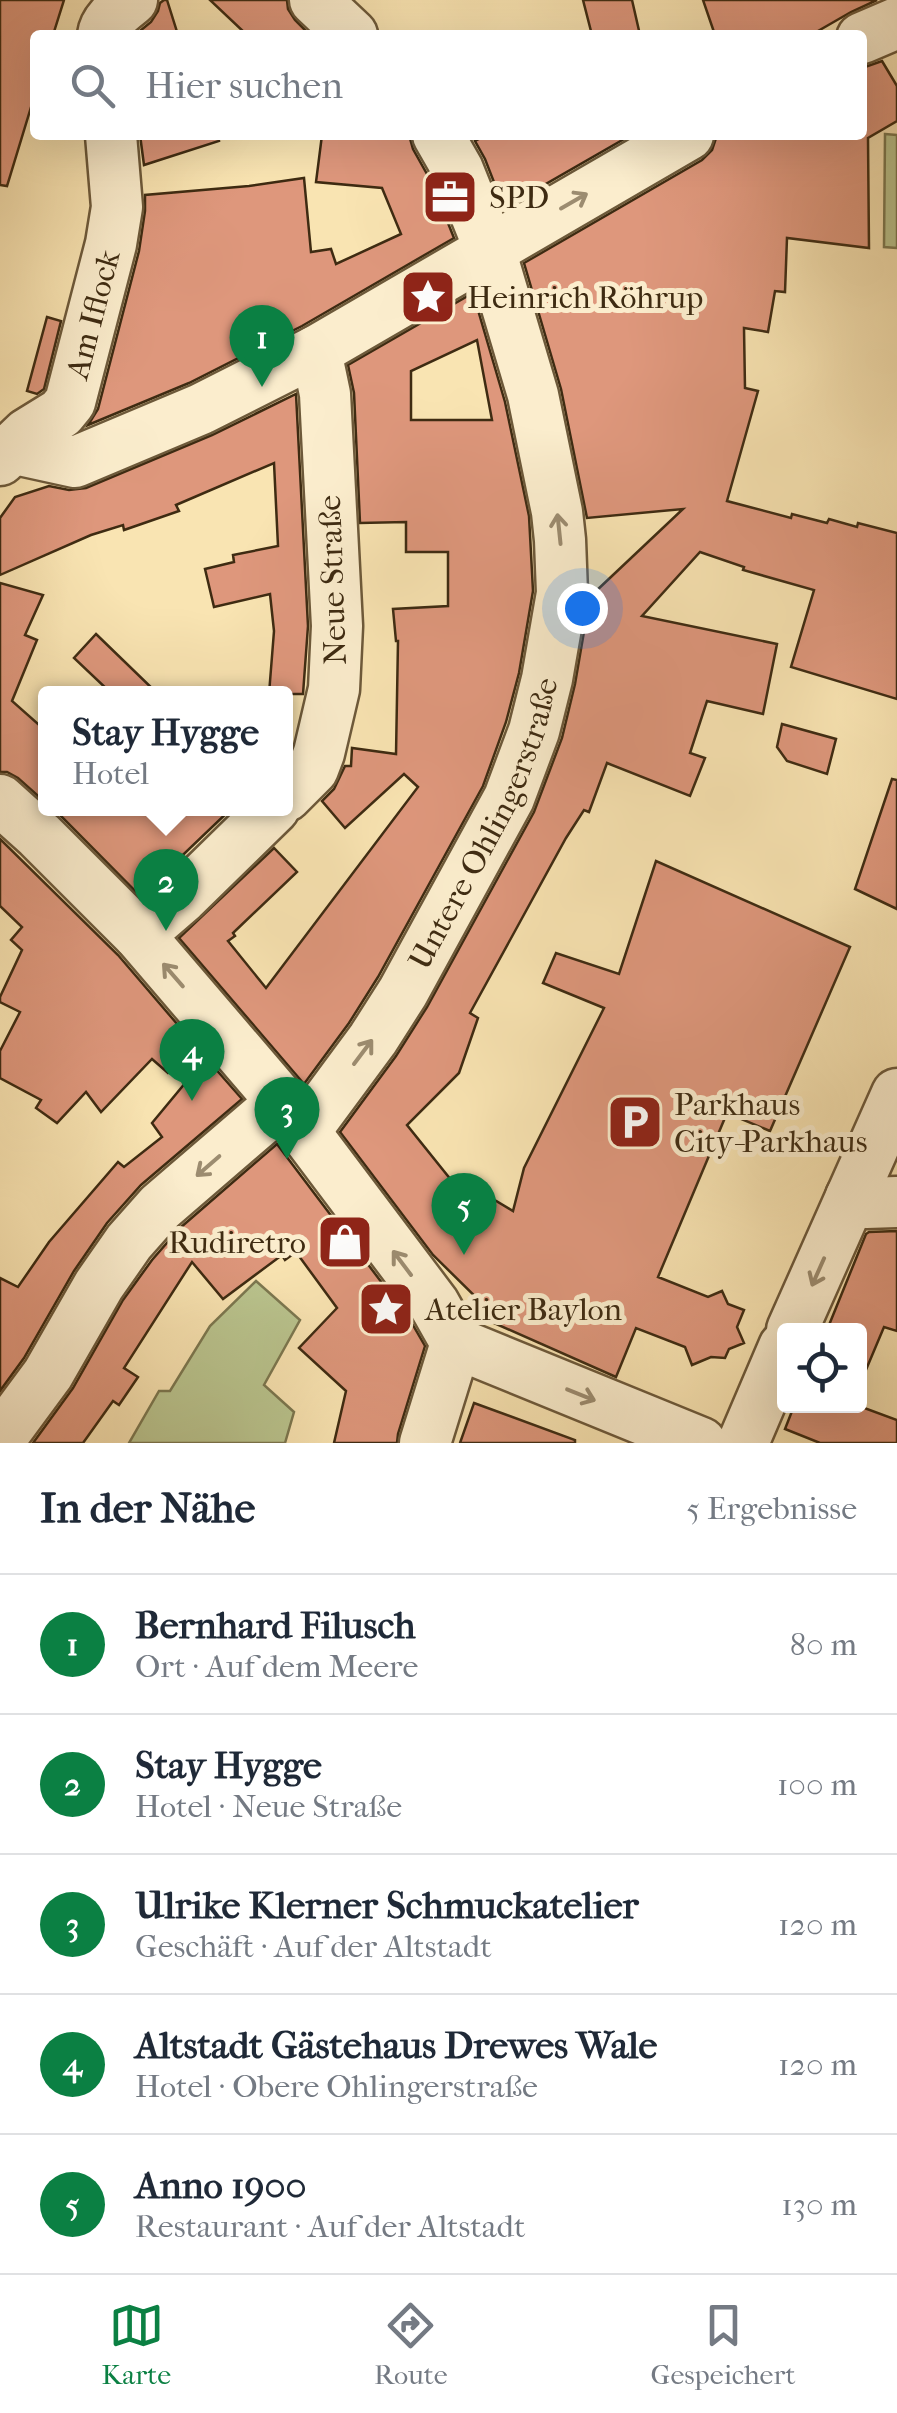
<!DOCTYPE html>
<html lang="de">
<meta charset="utf-8">
<style>
:root{--surface:#fff;--page:#f2f2f3;--text:#1f2937;--muted:#747a83;--line:#e0e1e3;--accent:#0b8043}
body{margin:0;font-family:"IM FELL French Canon",serif;background:var(--page);color:var(--text)}
.controls{position:absolute;right:30px;bottom:30px;display:grid;overflow:hidden;border-radius:10px;box-shadow:0 10px 40px #0002}
.controls button{width:90px;height:90px;display:grid;place-items:center;padding:0;border:0;border-bottom:2px solid var(--line);background:var(--surface);color:var(--text);font:50px sans-serif}
.you{position:absolute;left:582px;top:608px;width:35px;height:35px;margin:-25px;border:8px solid #fff;border-radius:50%;background:#1a73e8;box-shadow:0 0 0 15px #1a73e833}
.badge{display:grid;place-items:center;width:65px;height:65px;border-radius:50%;background:var(--accent);color:#fff;font-size:32px;font-weight:700}
.pin{position:absolute;translate:-50% -82px;filter:drop-shadow(0 2px 5px #0008)}
.pin::after{content:'';position:absolute;top:52px;width:35px;height:30px;background:inherit;clip-path:polygon(0 0,100% 0,50% 100%)}
.popup{position:absolute;left:38px;top:686px;width:255px;height:130px;box-sizing:border-box;display:grid;place-content:center;border-radius:10px;background:var(--surface);filter:drop-shadow(0 2px 8px #0005);font-size:32px;white-space:nowrap;color:var(--muted)}
.popup b{font-size:38px;color:var(--text)}
.popup::after{content:'';position:absolute;left:50%;top:100%;margin-left:-20px;border:20px solid transparent;border-top-color:var(--surface)}
.list{margin:0;padding:0;list-style:none}
h2{display:flex;justify-content:space-between;align-items:center;height:130px;margin:0;padding:0 40px;font-size:42px}
h2 small{font-size:32px;font-weight:400;color:var(--muted)}
.list li{display:grid;grid-template-columns:65px 1fr auto;gap:30px;align-items:center;box-sizing:border-box;height:140px;padding:0 40px;border-top:2px solid var(--line)}
.list b{display:block;font-size:38px;white-space:nowrap}
.list p{margin:0;font-size:32px;white-space:nowrap;color:var(--muted)}
.list em{font-size:32px;font-style:normal;color:var(--muted)}
.icon{flex:none;width:55px;height:55px;fill:none;stroke:currentColor;stroke-width:2;stroke-linecap:round;stroke-linejoin:round}
.map{position:relative;flex:none;width:897px;height:1443px;overflow:hidden}
.search{position:absolute;background:var(--surface);box-shadow:0 10px 40px #0002;left:30px;right:30px;top:30px;height:110px;display:flex;align-items:center;gap:25px;box-sizing:border-box;padding:0 35px;border-radius:10px;color:var(--muted);font-size:38px}
.sheet{height:830px;background:var(--surface)}
nav{display:flex;justify-content:space-around;align-items:center;box-sizing:border-box;height:140px;border-top:2px solid var(--line);background:var(--surface);font-size:28px;color:var(--muted)}
nav a{display:grid;justify-items:center;gap:5px}
nav .on{color:var(--accent)}
.map>svg:first-child{display:block}
.green{fill:#bac58f;stroke:#7c7850;stroke-width:2.5}
.building{fill:#de977c;stroke:#3e2b12;stroke-width:2.5;fill-rule:evenodd}
.lines{fill:none;stroke-linecap:round;stroke-linejoin:round}
.minor-casing{stroke:#6d593a;stroke-width:55}
.minor{stroke:#fbedcd;stroke-width:50}
.oneway{stroke:#9c8c70}
.labels{text-anchor:middle;stroke-width:10;stroke-linejoin:round;paint-order:stroke}
.poi-label{font-size:32px;fill:#3e2b12;stroke:#fbedcd;text-anchor:start}
.street-label{font-size:32px;fill:#3e2b12;stroke:#fbedcd}
</style>
<div class="map">
<svg width="897" height="1443" viewBox="0 0 897 1443">
<rect width="100%" height="100%" fill="#f9e4b2"/>
<filter id="stains"><feTurbulence type="fractalNoise" baseFrequency=".002" numOctaves="4"/><feColorMatrix values="0 0 0 0 .2 0 0 0 0 .09 0 0 0 0 .02 0 0 0 .5 -.17"/></filter>
<radialGradient id="worn" r=".72"><stop offset=".6" stop-color="#630" stop-opacity="0"/><stop offset="1" stop-color="#630" stop-opacity=".3"/></radialGradient>
<!-- green -->
<g class="green">
<polygon points="885,134 897,135 897,248 884,247"/>
<polygon points="256,1281 300,1320 264,1385 294,1412 285,1443 129,1443 159,1391 170,1391 210,1326"/>
</g>
<!-- building -->
<g class="building">
<polygon points="0,0 64,0 53,35 35,35 35,94 7,186 0,185"/>
<polygon points="164,0 167,0 178,35 135,35 151,22 158,11 160,3"/>
<polygon points="210,0 287,0 288,9 295,20 310,35 247,35"/>
<polygon points="583,0 632,0 640,35 592,35"/>
<polygon points="703,0 877,0 851,12 811,35 715,35"/>
<polygon points="882,61 897,86 897,121 868,138 869,248 787,238 785,292 775,291 768,332 744,328 745,388 758,391 727,501 791,518 792,514 827,523 829,519 857,527 858,523 897,533 897,699 791,667 814,590 743,570 744,567 700,552 642,616 777,644 763,714 707,701 690,753 705,758 690,796 607,763 589,812 584,810 566,838 470,1013 478,1018 459,1073 407,1125 472,1206 483,1193 513,1211 524,1168 604,1008 543,983 556,953 619,974 656,861 850,947 770,1131 727,1113 658,1277 708,1297 722,1291 728,1304 744,1310 737,1327 744,1343 729,1349 725,1358 711,1357 692,1365 685,1347 636,1328 616,1377 476,1315 489,1310 433,1255 340,1132 396,1056 427,1007 534,812 562,738 575,684 591,591 595,592 683,509 587,518 561,389 524,263 702,160 712,150 717,135 862,135 862,68"/>
<polygon points="140,135 218,135 219,141 144,165"/>
<polygon points="322,135 409,135 413,149 432,183 454,238 302,326 189,383 88,425 98,409 139,251 145,211 145,195 249,186 304,178 311,252 331,249 336,264 401,234 382,188 316,182"/>
<polygon points="487,135 631,135 504,208 485,159 475,141"/>
<path d="M 473,293 L 505,402 L 529,516 L 533,591 L 519,673 L 506,722 L 483,786 L 378,977 L 349,1023 L 304,1084 L 179,938 L 274,848 L 297,872 L 233,933 L 235,936 L 228,941 L 266,988 L 418,787 L 404,774 L 345,828 L 322,801 L 334,789 L 345,766 L 351,766 L 352,748 L 396,754 L 398,641 L 396,641 L 393,609 L 448,606 L 448,552 L 406,552 L 406,522 L 360,523 L 354,393 L 348,365 ZM 477,340 L 492,420 L 411,420 L 411,371 Z"/>
<polygon points="47,317 61,321 44,389 37,394 27,391"/>
<polygon points="296,394 308,626 303,694 269,694 274,631 270,594 214,607 205,569 234,562 233,555 278,546 274,463 176,505 179,511 124,530 123,525 91,535 0,575 0,518 15,497 49,486 69,490 86,488 212,435"/>
<polygon points="0,583 43,595 25,635 37,640 12,701 46,731 46,803 18,778 7,772 0,772"/>
<polygon points="96,634 158,694 112,694 74,658"/>
<polygon points="782,724 836,739 827,774 787,761 777,747"/>
<polygon points="892,779 897,780 897,909 855,889"/>
<polygon points="53,808 232,808 140,896"/>
<polygon points="0,839 118,955 202,1053 168,1073 152,1059 101,1112 86,1092 57,1123 36,1108 41,1100 0,1078 0,1051 20,1012 0,1002 0,997 22,950 11,940 22,927 0,906"/>
<polygon points="206,1058 242,1099 141,1185 107,1223 74,1271 24,1358 0,1391 0,1278 18,1287 49,1242 118,1162 124,1167 162,1137 152,1123"/>
<polygon points="277,1144 410,1320 425,1346 398,1434 397,1443 334,1443 346,1391 299,1348 337,1308 296,1252 285,1260 282,1255 223,1299 192,1262 124,1368 138,1377 119,1405 113,1401 83,1443 33,1443 73,1388 123,1300 152,1260 180,1228"/>
<polygon points="897,1231 897,1331 884,1327 860,1384 860,1330 827,1330 866,1234 869,1232"/>
<polygon points="474,1403 575,1440 575,1443 460,1443"/>
<polygon points="794,1406 859,1406 897,1420 897,1443 820,1443 785,1429"/>
</g>
<g class="lines">
<!-- minor casing -->
<g class="minor-casing">
<g id="minor">
<polyline points="315,0 352,35"/>
<path d="M 103,35 C 105,20 121,9 132,0"/>
<polyline points="862,38 897,23"/>
<polyline points="11,448 75,462 201,409 316,351 688,135"/>
<path id="s1" d="M 0,460 L 27,434 L 61,413 L 70,402 L 111,244 L 117,207 L 111,135"/>
<polyline points="286,796 313,769 319,753 334,689 337,626 325,394 316,351"/>
<polyline points="0,800 39,835 139,935 282,1102 434,1304 456,1343 701,1443"/>
<polyline points="139,935 183,897 274,808"/>
<path id="s2" d="M 305,1131 L 373,1039 L 403,992 L 509,798 L 534,731 L 547,679 L 562,593 L 560,540 L 557,512 L 533,395 L 490,250 L 458,170 L 438,135"/>
<polyline points="851,1197 866,1203 897,1202"/>
<polyline points="792,1330 897,1094"/>
<polyline points="0,1439 48,1374 99,1285 129,1242 160,1207 282,1102"/>
<polyline points="425,1443 456,1343"/>
<polyline points="743,1443 784,1347"/>
</g>
</g>
<!-- minor -->
<use href="#minor" class="minor"/>
</g>
<!-- one-way arrows -->
<defs><path id="oneway-shaft" d="M-6 0H5M1.5-3L5.5 0L1.5 3" fill="none" stroke-width="1.6" stroke-linecap="round" stroke-linejoin="round" transform="scale(2.5)"/></defs>
<g class="oneway">
<use href="#oneway-shaft" transform="translate(574 201) rotate(-30)"/>
<use href="#oneway-shaft" transform="translate(559 529) rotate(-96)"/>
<use href="#oneway-shaft" transform="translate(173 975) rotate(-131)"/>
<use href="#oneway-shaft" transform="translate(363 1052) rotate(-53)"/>
<use href="#oneway-shaft" transform="translate(208 1166) rotate(139)"/>
<use href="#oneway-shaft" transform="translate(402 1263) rotate(-127)"/>
<use href="#oneway-shaft" transform="translate(818 1272) rotate(114)"/>
<use href="#oneway-shaft" transform="translate(581 1395) rotate(22)"/>
</g>
<!-- icons -->
<defs>
<g id="office-square" transform="scale(2.875)"><rect x="-9" y="-9" width="18" height="18" rx="4" fill="#8f2418" stroke="#fbedcd"/><path d="M-6-3h4V-5.5h4V-3h4V5H-6ZM-1-4.5V-3h2v-1.5ZM-6 0V1H6V0Z" fill="#fff"/></g>
<g id="sight-square" transform="scale(2.875)"><rect x="-9" y="-9" width="18" height="18" rx="4" fill="#8f2418" stroke="#fbedcd"/><path d="M0-6L1.8-2.2L6-1.7L2.9 1.2L3.7 5.4L0 3.3L-3.7 5.4L-2.9 1.2L-6-1.7L-1.8-2.2Z" fill="#fff"/></g>
<g id="parking-square" transform="scale(2.875)"><rect x="-9" y="-9" width="18" height="18" rx="4" fill="#8f2418" stroke="#fbedcd"/><path d="M-3.5-5.5H1a3.5 3.5 0 0 1 0 7H-1V5.5H-3.5ZM-1-3.4V-.6H.8a1.4 1.4 0 0 0 0-2.8Z" fill="#fff"/></g>
<g id="shop-square" transform="scale(2.875)"><rect x="-9" y="-9" width="18" height="18" rx="4" fill="#8f2418" stroke="#fbedcd"/><path d="M-5-2.5h2.3a2.7 3.5 0 0 1 5.4 0H5L5.5 6h-11ZM-1.5-2.5h3a1.5 2.3 0 0 0-3 0Z" fill="#fff"/></g>
</defs>
<g fill-rule="evenodd">
<use href="#office-square" x="450" y="197"/>
<use href="#sight-square" x="428" y="297"/>
<use href="#parking-square" x="635" y="1122"/>
<use href="#shop-square" x="345" y="1242"/>
<use href="#sight-square" x="386" y="1309"/>
</g>
<g class="labels">
<!-- poi labels -->
<g class="poi-label">
<text x="489" y="208">SPD</text>
<text x="467" y="308">Heinrich Röhrup</text>
<text x="674" y="1115">Parkhaus<tspan x="674" dy="37">City-Parkhaus</tspan></text>
<text x="306" y="1253" text-anchor="end">Rudiretro</text>
<text x="425" y="1320">Atelier Baylon</text>
</g>
<!-- street labels -->
<g class="street-label">
<text dy="11" stroke="none"><textPath href="#s1" startOffset="182">Am Iflock</textPath></text>
<text transform="translate(332 580) rotate(-92)" y="11">Neue Straße</text>
<text dy="11" stroke="none"><textPath href="#s2" startOffset="358">Untere Ohlingerstraße</textPath></text>
</g>
</g>
<rect width="100%" height="100%" filter="url(#stains)"/>
<rect width="100%" height="100%" fill="url(#worn)"/>
</svg>
<div class="controls">
<button><svg class="icon" aria-label="locate" viewBox="0 0 24 24"><circle cx="12" cy="12" r="6"/><path d="M12 2v4M12 18v4M2 12h4M18 12h4"/></svg></button>
</div>
<div class="you"></div>
<div class="pin badge" style="left:262px;top:387px">1</div>
<div class="pin badge" style="left:166px;top:931px">2</div>
<div class="popup"><b>Stay Hygge</b>Hotel</div>
<div class="pin badge" style="left:287px;top:1159px">3</div>
<div class="pin badge" style="left:192px;top:1101px">4</div>
<div class="pin badge" style="left:464px;top:1255px">5</div>
<div class="search"><svg class="icon" aria-label="search" viewBox="0 0 24 24"><circle cx="10" cy="10" r="6"/><path d="M15 15l6 6"/></svg>Hier suchen</div>
</div>
<section class="sheet">
<h2>In der Nähe<small>5 Ergebnisse</small></h2>
<ul class="list">
<li><span class="badge">1</span><div><b>Bernhard Filusch</b><p>Ort · Auf dem Meere</p></div><em>80 m</em></li>
<li><span class="badge">2</span><div><b>Stay Hygge</b><p>Hotel · Neue Straße</p></div><em>100 m</em></li>
<li><span class="badge">3</span><div><b>Ulrike Klerner Schmuckatelier</b><p>Geschäft · Auf der Altstadt</p></div><em>120 m</em></li>
<li><span class="badge">4</span><div><b>Altstadt Gästehaus Drewes Wale</b><p>Hotel · Obere Ohlingerstraße</p></div><em>120 m</em></li>
<li><span class="badge">5</span><div><b>Anno 1900</b><p>Restaurant · Auf der Altstadt</p></div><em>130 m</em></li>
</ul>
</section>
<nav>
<a class="on"><svg class="icon" aria-label="map" viewBox="0 0 24 24"><path d="M3 6l6-2 6 2 6-2v14l-6 2-6-2-6 2zM9 4v14M15 6v14"/></svg>Karte</a>
<a><svg class="icon" aria-label="directions" viewBox="0 0 24 24"><path d="M12 3l9 9-9 9-9-9zM9 14v-3h6M13 9l2 2-2 2"/></svg>Route</a>
<a><svg class="icon" aria-label="saved" viewBox="0 0 24 24"><path d="M7 4h10v16l-5-4-5 4z"/></svg>Gespeichert</a>
</nav>
